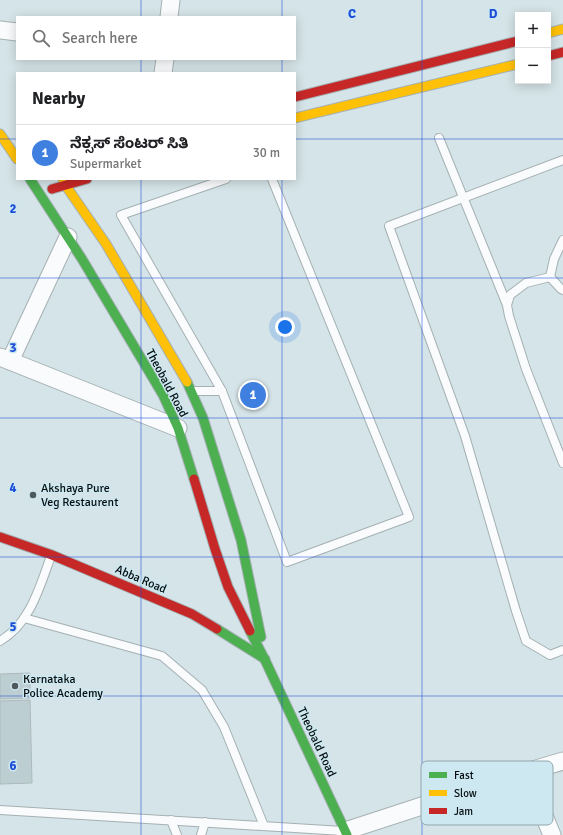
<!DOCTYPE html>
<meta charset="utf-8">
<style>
:root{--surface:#fff;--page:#f2f2f2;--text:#202124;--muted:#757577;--line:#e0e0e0;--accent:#b45309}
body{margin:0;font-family:Signika,"Noto Sans Kannada",sans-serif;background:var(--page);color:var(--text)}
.controls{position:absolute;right:12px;top:12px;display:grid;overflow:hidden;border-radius:0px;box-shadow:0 2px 10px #0003}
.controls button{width:36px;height:36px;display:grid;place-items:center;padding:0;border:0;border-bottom:1px solid var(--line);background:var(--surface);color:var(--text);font:20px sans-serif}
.you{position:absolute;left:285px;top:327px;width:14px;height:14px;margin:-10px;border:3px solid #fff;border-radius:50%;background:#1a73e8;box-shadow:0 0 0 6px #1a73e833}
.badge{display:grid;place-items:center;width:26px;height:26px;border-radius:50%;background:var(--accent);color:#fff;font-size:13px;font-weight:700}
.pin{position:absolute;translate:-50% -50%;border:2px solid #fff;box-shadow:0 1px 4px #0006}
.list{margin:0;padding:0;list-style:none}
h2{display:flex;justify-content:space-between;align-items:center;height:52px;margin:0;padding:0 16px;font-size:17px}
h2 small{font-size:13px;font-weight:400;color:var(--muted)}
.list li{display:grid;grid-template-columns:26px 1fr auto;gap:12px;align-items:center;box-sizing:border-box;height:56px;padding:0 16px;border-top:1px solid var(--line)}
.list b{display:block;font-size:15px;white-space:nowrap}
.list p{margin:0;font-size:13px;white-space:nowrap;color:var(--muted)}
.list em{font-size:13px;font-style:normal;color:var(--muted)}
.icon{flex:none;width:22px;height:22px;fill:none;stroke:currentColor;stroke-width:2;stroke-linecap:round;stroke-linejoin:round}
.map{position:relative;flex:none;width:563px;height:835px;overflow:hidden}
.search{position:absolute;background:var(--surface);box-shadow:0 2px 10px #0003;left:16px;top:16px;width:280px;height:44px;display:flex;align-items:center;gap:10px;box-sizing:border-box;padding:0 14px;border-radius:0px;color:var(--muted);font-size:15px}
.panel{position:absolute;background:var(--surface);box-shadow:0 2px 10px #0003;left:16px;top:72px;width:280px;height:108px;border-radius:0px}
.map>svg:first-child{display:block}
.building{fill:#bdced3;stroke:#adb9bc}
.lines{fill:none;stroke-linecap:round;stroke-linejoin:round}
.lane-casing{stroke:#a5b0b3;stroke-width:10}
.street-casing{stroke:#a5b0b3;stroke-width:19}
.fast-casing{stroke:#a5b0b3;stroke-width:11}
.slow-casing{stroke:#a5b0b3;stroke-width:11}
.jam-casing{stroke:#a5b0b3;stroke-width:11}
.lane{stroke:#f9fbfc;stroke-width:8}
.street{stroke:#f9fbfc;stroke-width:17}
.fast{stroke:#4caf50;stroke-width:9}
.slow{stroke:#ffc107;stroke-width:9}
.jam{stroke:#c62828;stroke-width:9}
.grid{fill:none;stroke:#1d4ed8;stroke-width:1;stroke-opacity:0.55}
.poi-dot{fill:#4e595c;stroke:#cde8f0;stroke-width:1.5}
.labels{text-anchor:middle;stroke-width:3;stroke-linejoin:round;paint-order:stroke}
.street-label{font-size:12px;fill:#060e11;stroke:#cde8f0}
.poi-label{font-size:12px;fill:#060e11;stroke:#cde8f0;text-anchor:start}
.key{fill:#cde8f0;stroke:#91a7ad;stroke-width:1}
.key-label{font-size:11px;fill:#060e11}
.grid-label{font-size:13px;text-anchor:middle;font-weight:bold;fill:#1d4ed8;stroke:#cde8f0;stroke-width:3;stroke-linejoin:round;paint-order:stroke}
</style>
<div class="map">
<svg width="563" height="835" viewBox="0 0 563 835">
<rect width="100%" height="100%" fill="#d5e4e8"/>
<!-- building -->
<g class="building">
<polygon points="30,673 30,698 0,699 0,674"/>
<polygon points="30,700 32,783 0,784 0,701"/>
</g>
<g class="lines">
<!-- lane casing -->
<g class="lane-casing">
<g id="lane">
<polyline points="439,138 507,305"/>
<polyline points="563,160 389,226 465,436 516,611 526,641 550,655 563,650"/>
<polyline points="226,179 121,215 222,391 287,562 409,517 272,179"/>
<polyline points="550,277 554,259 563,240"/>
<polyline points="563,290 561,289 550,277 526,283 510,295 507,305 509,316 526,369 563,463"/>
<polyline points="192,391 222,391"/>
<polyline points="24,618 162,656 202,690 224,727 264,826"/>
<path d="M 0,641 C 30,624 40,586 51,556"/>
<polyline points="0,810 343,831"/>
<polyline points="171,820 177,835"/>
<polyline points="201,835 205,822"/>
</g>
</g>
<!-- street casing -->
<g class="street-casing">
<g id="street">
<polyline points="169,17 171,0"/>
<polyline points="0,30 17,32"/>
<polyline points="163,73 165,59"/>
<polyline points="0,357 178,428"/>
<polyline points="10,361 68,237"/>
<polyline points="526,772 552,835"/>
<polyline points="345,831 526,772 563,761"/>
</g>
</g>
<!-- fast casing -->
<g class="fast-casing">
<g id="fast">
<polyline points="30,179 82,259 163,395 178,428 194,479"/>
<polyline points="187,382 203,418 241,540 261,637"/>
<polyline points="217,629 265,659"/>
<polyline points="250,631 265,660 347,835"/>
</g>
</g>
<!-- slow casing -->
<g class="slow-casing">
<g id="slow">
<polyline points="548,33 563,29"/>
<polyline points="295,118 518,64"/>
<polyline points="0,134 17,159"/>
<polyline points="63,179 66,186 106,244 187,382"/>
</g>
</g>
<!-- jam casing -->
<g class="jam-casing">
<g id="jam">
<polyline points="548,56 563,52"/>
<polyline points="295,97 518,41"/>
<polyline points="52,189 87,179"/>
<polyline points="194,479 215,549 228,587 250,631"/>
<polyline points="0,537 52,555 192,614 217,629"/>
</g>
</g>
<!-- lane -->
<use href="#lane" class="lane"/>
<!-- street -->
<use href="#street" class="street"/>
<!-- fast -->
<use href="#fast" class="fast"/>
<!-- slow -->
<use href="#slow" class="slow"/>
<!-- jam -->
<use href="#jam" class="jam"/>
</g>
<!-- grid -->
<path class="grid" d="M 141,0 L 141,17M 282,0 L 282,17M 422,0 L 422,835M 141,59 L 141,73M 282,59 L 282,73M 0,139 L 17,139M 295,139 L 563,139M 141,179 L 141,835M 282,179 L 282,835M 0,278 L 563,278M 0,418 L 563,418M 0,557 L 563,557M 0,696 L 563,696"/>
<!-- markers -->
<g class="poi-dot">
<circle cx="33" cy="495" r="4"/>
<circle cx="15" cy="686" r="4"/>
</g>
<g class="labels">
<!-- street labels -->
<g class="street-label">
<text transform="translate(167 383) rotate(62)" y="4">Theobald Road</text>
<text transform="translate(141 579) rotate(23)" y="4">Abba Road</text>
<text transform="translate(317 742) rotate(65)" y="4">Theobald Road</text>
</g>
<!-- poi labels -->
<g class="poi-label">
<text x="41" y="492">Akshaya Pure<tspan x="41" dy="14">Veg Restaurent</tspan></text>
<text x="23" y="683">Karnataka<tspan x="23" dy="14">Police Academy</tspan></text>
</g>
</g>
<!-- legend -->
<rect x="421" y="761" width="132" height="64" rx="6" class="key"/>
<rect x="429" y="772" width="18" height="6" fill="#4caf50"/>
<rect x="429" y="790" width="18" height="6" fill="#ffc107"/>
<rect x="429" y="808" width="18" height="6" fill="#c62828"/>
<g class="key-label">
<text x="454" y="779">Fast</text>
<text x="454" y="797">Slow</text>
<text x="454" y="815">Jam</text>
</g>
<g class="grid-label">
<text x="352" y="18">C</text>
<text x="493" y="18">D</text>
<text x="13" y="213">2</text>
<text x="13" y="352">3</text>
<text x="13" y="492">4</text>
<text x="13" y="631">5</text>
<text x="13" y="770">6</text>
</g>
</svg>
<div class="controls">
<button>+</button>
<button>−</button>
</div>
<div class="you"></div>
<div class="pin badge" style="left:253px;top:395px;background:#3f7fe0">1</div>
<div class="search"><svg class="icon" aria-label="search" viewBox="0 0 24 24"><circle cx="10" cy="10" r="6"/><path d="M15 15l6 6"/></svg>Search here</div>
<section class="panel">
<h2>Nearby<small></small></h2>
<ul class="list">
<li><span class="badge" style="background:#3f7fe0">1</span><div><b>ನೆಕ್ಸಸ್ ಸೆಂಟರ್ ಸಿತಿ</b><p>Supermarket</p></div><em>30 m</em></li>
</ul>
</section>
</div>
